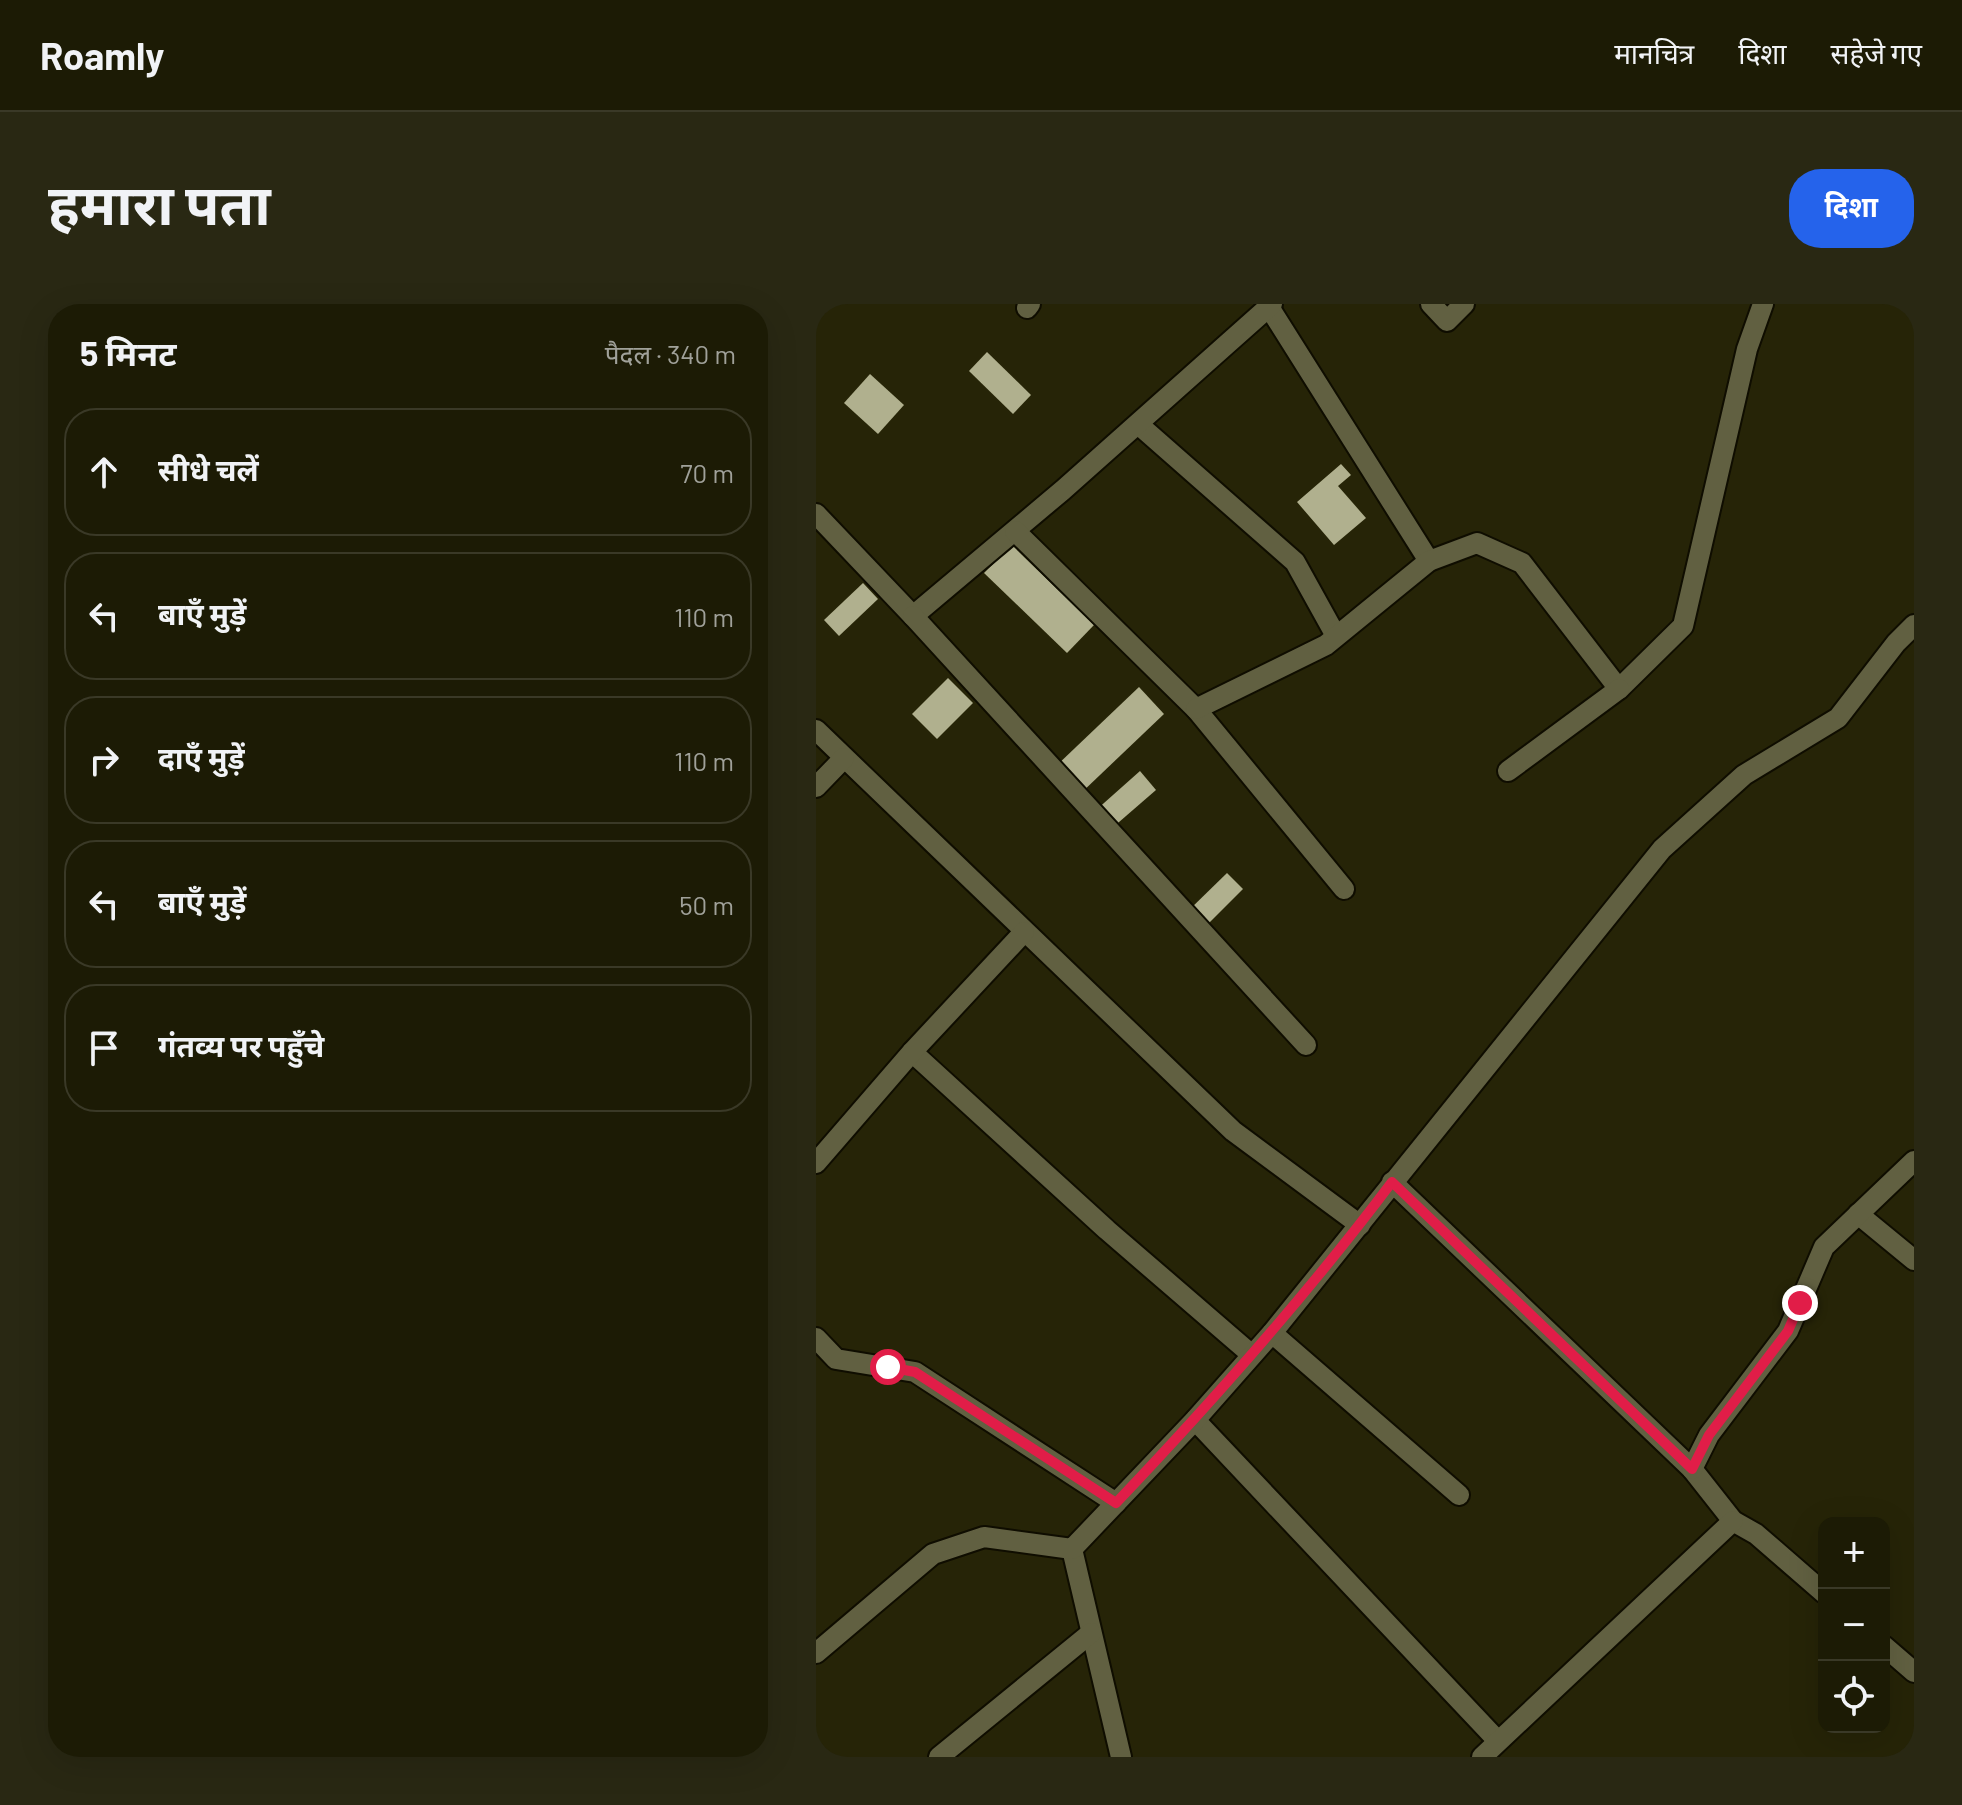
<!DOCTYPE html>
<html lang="hi">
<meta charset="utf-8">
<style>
:root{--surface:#1c1b05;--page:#292813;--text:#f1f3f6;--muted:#a0a19a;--line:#3a3927;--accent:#2563eb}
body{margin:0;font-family:Barlow,"Noto Sans Devanagari",sans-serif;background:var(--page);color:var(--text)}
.controls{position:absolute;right:24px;bottom:24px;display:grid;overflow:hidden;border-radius:16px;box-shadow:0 8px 32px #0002}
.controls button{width:72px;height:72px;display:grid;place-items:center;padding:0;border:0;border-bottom:2px solid var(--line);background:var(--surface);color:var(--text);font:40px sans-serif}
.stop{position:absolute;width:24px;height:24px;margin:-18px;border:6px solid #e11d48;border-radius:50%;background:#fff}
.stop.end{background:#e11d48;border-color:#fff;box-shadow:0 2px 8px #0008}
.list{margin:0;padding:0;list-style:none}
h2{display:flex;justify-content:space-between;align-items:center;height:104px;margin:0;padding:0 32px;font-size:34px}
h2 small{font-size:26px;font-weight:400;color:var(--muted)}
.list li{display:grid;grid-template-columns:52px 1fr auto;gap:24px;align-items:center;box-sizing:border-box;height:128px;margin:0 16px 16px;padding:0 16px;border:2px solid var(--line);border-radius:32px}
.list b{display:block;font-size:30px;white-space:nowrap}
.list em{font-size:26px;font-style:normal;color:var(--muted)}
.icon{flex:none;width:44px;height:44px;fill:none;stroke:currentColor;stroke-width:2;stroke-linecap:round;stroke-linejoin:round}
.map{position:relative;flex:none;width:1098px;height:1453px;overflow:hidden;border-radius:32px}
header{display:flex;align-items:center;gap:48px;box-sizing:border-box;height:112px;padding:0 40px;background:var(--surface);border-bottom:2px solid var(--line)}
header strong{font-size:38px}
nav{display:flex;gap:44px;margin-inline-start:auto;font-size:28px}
.intro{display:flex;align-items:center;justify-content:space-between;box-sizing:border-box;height:192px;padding:0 48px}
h1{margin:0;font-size:56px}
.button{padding:20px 36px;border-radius:32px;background:var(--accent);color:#fff;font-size:28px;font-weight:700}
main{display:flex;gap:48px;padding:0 48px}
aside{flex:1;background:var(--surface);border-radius:32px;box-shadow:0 8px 32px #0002}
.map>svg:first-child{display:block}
.building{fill:#b0b08e}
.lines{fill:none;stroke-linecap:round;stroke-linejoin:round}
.minor-casing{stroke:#0f0d00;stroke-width:24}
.minor{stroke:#616041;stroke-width:20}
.route{stroke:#e11d48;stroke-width:10}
</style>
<header>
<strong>Roamly</strong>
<nav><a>मानचित्र</a><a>दिशा</a><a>सहेजे गए</a></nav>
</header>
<div class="intro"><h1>हमारा पता</h1><a class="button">दिशा</a></div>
<main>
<aside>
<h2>5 मिनट<small>पैदल · 340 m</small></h2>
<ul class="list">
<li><svg class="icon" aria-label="ahead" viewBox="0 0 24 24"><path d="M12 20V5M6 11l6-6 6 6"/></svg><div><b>सीधे चलें</b></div><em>70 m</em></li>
<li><svg class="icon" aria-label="left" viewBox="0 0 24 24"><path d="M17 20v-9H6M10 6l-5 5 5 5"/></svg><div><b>बाएँ मुड़ें</b></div><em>110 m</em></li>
<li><svg class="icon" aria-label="right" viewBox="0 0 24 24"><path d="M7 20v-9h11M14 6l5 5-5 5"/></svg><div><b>दाएँ मुड़ें</b></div><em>110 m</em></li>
<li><svg class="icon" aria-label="left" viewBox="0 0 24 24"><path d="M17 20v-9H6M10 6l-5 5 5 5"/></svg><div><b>बाएँ मुड़ें</b></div><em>50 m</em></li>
<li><svg class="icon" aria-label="arrive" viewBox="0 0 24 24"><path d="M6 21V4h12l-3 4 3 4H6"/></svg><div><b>गंतव्य पर पहुँचे</b></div></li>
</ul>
</aside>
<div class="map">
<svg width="1098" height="1453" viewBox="0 0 1098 1453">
<rect width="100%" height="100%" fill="#262407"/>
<!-- building -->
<g class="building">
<polygon points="171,48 215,91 197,110 153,67"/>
<polygon points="54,70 88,101 62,130 28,99"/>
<polygon points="525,160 535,171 522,182 550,214 518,241 481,198"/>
<polygon points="196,241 278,321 251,349 168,269"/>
<polygon points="47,279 62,295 23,332 8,316"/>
<polygon points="132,374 157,399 121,435 96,410"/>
<polygon points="323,383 348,410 263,491 238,464"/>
<polygon points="324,467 340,486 295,525 279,507"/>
<polygon points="411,569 427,585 386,626 370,609"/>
</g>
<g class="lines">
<!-- minor casing -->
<g class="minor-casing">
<g id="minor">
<polyline points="615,0 631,17 648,0"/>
<polyline points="453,3 613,257"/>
<polyline points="211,4 214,0"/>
<polyline points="322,120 479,258 520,332"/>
<polyline points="0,210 97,312 247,186 456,0"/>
<polyline points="199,227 380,405 528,585"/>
<polyline points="97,312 490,741"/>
<polyline points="380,405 510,341 613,257 661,239 706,259 803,385 867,322 931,45 947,0"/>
<polyline points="0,426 417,827 544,921"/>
<polyline points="692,467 803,385"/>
<polyline points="0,483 28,454"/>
<polyline points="96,748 291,926 436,1051"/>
<polyline points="0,859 96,748 208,628"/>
<polyline points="576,878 876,1165 917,1217 940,1230 1008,1289"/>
<polyline points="1042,910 1098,956"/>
<polyline points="456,1029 643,1191"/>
<polyline points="0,1034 20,1055 99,1068 300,1199"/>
<polyline points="379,1116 682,1437"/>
<polyline points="876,1165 893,1131 972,1027 1008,943 1098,857"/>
<polyline points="256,1245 305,1453"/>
<polyline points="1068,1342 1098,1368"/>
<polyline points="0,1349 117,1250 168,1233 256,1245 379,1116 456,1029 846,545 928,471 1022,414 1080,339 1098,321"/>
<polyline points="123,1453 275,1329"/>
<polyline points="666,1453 917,1217"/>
</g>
</g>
<!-- minor -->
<use href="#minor" class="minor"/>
</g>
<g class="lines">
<!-- route -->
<path class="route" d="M 72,1063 L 99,1068 L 300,1199 C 397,1097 491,991 576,878 L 876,1165 L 893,1131 L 972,1027 L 984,999"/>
</g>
</svg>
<div class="controls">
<button>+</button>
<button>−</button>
<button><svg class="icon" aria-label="locate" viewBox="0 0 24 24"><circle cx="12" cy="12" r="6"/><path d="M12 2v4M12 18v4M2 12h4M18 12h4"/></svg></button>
</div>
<div class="stop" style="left:72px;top:1063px"></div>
<div class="stop end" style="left:984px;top:999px"></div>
</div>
</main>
